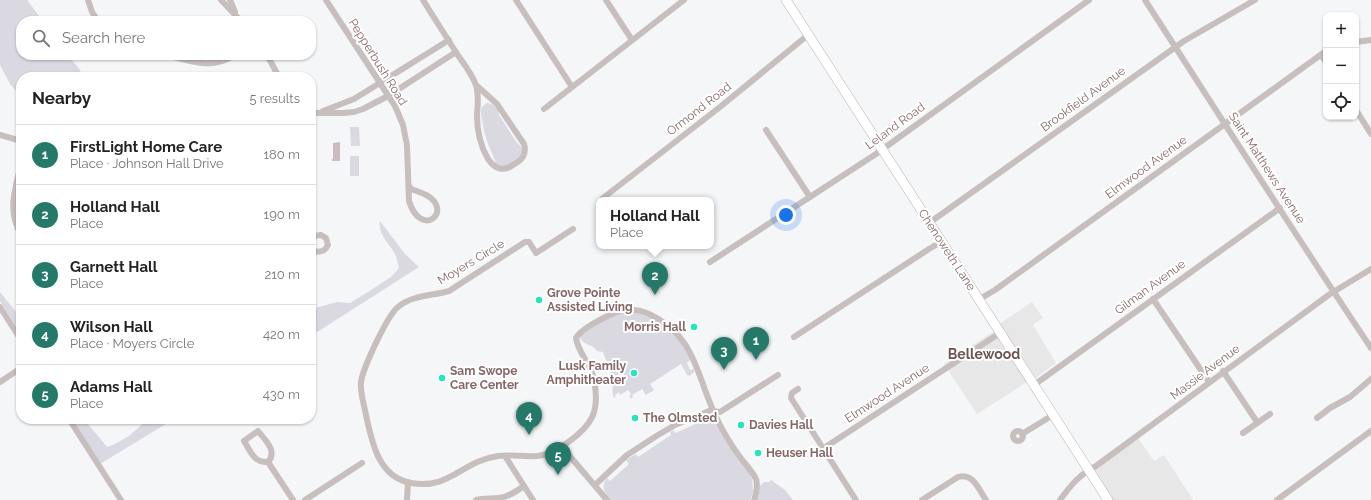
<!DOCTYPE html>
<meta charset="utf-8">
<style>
:root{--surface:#fff;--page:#f6f6f6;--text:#222;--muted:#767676;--line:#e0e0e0;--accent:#257969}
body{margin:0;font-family:Raleway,sans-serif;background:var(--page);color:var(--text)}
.controls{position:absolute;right:12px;top:12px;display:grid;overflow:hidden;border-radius:8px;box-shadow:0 1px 3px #0004}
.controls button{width:36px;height:36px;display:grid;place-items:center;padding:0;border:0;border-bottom:1px solid var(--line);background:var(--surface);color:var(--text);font:20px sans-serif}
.you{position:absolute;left:786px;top:215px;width:14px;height:14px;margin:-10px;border:3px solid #fff;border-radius:50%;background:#1a73e8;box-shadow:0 0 0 6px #1a73e833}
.badge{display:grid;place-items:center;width:26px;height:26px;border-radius:50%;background:var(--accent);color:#fff;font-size:13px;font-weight:700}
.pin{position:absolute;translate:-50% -33px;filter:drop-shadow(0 1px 2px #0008)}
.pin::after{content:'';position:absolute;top:21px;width:14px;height:12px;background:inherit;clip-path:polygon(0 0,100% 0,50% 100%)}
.popup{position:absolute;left:596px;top:197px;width:118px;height:52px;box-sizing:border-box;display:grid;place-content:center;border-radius:8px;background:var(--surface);filter:drop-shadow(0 1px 3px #0005);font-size:13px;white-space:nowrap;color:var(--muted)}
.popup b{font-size:15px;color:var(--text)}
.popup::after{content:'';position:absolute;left:50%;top:100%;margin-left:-8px;border:8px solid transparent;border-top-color:var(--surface)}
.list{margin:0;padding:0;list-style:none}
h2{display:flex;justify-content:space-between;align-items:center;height:52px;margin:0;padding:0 16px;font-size:17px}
h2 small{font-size:13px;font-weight:400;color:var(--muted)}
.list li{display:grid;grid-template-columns:26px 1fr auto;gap:12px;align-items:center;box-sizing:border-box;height:60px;padding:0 16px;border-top:1px solid var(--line)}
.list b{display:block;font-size:15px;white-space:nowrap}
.list p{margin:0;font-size:13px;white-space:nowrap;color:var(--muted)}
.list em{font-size:13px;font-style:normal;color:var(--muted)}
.icon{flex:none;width:22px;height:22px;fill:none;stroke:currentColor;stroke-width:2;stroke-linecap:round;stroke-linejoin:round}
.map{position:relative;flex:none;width:1371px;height:500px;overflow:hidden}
.search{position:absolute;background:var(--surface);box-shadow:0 1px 3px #0004;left:16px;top:16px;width:300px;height:44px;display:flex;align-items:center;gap:10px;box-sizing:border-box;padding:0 14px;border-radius:16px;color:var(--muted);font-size:15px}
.panel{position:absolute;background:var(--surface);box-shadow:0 1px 3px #0004;left:16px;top:72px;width:300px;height:352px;border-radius:16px}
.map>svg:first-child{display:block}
.built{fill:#e8e7e8}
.green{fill:#dad9e2}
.water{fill:#ccbcbf}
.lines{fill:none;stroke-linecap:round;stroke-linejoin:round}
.secondary-casing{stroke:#bdb3b3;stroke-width:10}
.street{stroke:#c7bebe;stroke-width:6}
.secondary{stroke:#fff;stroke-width:9}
.poi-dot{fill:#29e3bf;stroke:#fff;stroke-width:1.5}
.labels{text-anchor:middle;stroke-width:4;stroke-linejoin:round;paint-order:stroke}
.street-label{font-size:12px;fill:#866767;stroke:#fff}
.poi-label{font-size:12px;font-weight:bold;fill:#866767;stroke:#fff;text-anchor:start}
.quarter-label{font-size:14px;font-weight:bold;fill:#6b5554;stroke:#fff}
</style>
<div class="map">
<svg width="1371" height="500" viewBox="0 0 1371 500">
<rect width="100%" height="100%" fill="#f5f6f8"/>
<!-- built -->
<g class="built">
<polygon points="1032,302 1043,318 1033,325 1056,363 1033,380 998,325"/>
<polygon points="994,331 1027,382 977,414 944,364"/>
<polygon points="1138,438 1154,461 1164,455 1193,500 1111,500 1093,472"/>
</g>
<!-- green -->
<g class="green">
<polygon points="0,0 27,0 43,21 21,21 21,55 68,55 80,70 82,77 21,77 21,92 18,93 10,84 0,65"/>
<path d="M 487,103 C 493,103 499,109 499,115 L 517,143 C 523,148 522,147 522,156 L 504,168 C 502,167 497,166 496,164 C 495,162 495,160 494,158 C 489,146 485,138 483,125 C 482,117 477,108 487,103 Z"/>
<polygon points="350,127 359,127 360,146 351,146"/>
<rect x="350" y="156" width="9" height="20"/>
<path d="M 380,221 L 405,254 L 419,267 L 311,336 L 311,311 L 312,309 L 337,302 L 350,303 L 368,292 L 391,277 L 399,268 C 398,264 397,260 396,256 C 391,245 377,234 380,221 Z"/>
<polygon points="0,292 21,318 21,334 0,301"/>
<path d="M 627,312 C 654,314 683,333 690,360 L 687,363 L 690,370 L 694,369 L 694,372 L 690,376 L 687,375 L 681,364 L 650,384 L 654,390 L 646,395 L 642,389 L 632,395 L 633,397 L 631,399 L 629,396 L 631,394 L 628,390 L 620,395 L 619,392 L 615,395 L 616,397 L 614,398 C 611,392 614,387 612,381 L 613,378 L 603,352 L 597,351 C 592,343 583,346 580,337 C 589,325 612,315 627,312 Z"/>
<path d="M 706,415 L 710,415 L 712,418 L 736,456 L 748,471 L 752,479 L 753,492 L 750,500 L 610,500 C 605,493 600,486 607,478 L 610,481 L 629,464 L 626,460 L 636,454 L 638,457 L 671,435 L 670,432 L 673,430 L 675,433 L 707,419 Z"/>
<path d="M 72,419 L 84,419 L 107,447 C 123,442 136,431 147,419 L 174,419 L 100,464 Z"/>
<polygon points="771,480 785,490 793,500 756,500 760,486 764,482 769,482"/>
</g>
<!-- water -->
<polygon class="water" points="340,142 340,161 332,161 332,159 333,159 333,143"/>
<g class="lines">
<!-- secondary casing -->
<g class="secondary-casing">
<polyline id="secondary" points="786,0 1108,500"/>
</g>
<!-- street -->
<g class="street">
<polyline points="88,0 92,12 98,21"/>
<polyline points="221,0 241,21"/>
<polyline points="230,0 235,12"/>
<path d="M 326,0 L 395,106 L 403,125 L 407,145 L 409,201 C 421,239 453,212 428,196 C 423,193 416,191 411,189 L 409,186"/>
<path d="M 423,0 C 434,18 446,36 457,54 C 464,64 472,74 476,85 C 479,95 478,105 477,115 C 477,130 481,147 488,159 C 495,169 503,172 513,165 C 522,160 527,155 524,144 L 497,104 L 476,85"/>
<polyline points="516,0 572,87"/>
<polyline points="606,0 632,40"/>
<path d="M 1145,0 C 1220,116 1294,233 1371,348"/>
<polyline points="1356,42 1371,40"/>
<path d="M 166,55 C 190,61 212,70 235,55"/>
<polyline points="267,55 279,77"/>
<polyline points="1321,55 1326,62"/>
<polyline points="544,109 684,0"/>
<polyline points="1356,110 1371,134"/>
<polyline points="323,111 354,99 449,40"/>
<polyline points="311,113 343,113 354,112 363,109 388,96 456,52"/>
<polyline points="766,130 810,197"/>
<polyline points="0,135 21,141"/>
<path d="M 21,164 C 15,190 7,210 21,235"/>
<polyline points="603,198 720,107 808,35"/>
<polyline points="929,223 1184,41 1255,0"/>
<path d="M 573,229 L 536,253 L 529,242 L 525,242 L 449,291 C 432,296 412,295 398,307 C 387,316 363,368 361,382 C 360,393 364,404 366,415 C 372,442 378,477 411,483 C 450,490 462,461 498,456 C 511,454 524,457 537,456 C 547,455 559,449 567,443 C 593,425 600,411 594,379 C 591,364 578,353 576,338 C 582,328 603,318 614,313 C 626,308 637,309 649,314 C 699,337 696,380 719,423 C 725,435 732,446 740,457 C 745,464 752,471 756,479 C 758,485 756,494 754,500"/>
<path d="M 311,240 L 314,236 L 321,235 L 326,238 L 328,245 C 325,251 321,253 314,251 L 311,247"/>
<polyline points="710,262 876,154 1089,0"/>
<polyline points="1153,299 1209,382"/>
<polyline points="978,300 995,290 1326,51"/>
<polyline points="0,307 21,340"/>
<polyline points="794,337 929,249 941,242"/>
<polyline points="1223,371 1257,422"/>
<polyline points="0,382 21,368"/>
<polyline points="1034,385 1280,208"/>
<polyline points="798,389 792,393 791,398 856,500"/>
<polyline points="1317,418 1330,408 1350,397 1371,379"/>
<polyline points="69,419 121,500"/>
<path d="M 258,431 C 265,440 278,451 268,462 C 254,463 251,452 244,441 Z"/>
<circle cx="1018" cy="436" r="5"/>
<polyline points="1243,433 1270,414"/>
<polyline points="1022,434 1053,415"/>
<polyline points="827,446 1000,333"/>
<polyline points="562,447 607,500"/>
<polyline points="505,456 533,500"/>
<polyline points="268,462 293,500"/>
<polyline points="595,485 627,455 658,435 675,425 709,411 720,412 778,375"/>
<polyline points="305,500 362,463"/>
<polyline points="407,500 408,482"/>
<path d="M 476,500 C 484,498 491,499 499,498 C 508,497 517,491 524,486"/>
<path d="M 922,500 L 958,477 C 973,472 979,490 986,500"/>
<path d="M 1060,500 C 1071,485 1079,475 1096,466 L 1330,294 L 1371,269"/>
<polyline points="1277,500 1371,431"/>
</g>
<!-- secondary -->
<use href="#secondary" class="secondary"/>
</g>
<!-- markers -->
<g class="poi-dot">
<circle cx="539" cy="300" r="4"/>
<circle cx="694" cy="327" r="4"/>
<circle cx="634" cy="373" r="4"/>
<circle cx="442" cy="378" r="4"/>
<circle cx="635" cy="418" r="4"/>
<circle cx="741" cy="425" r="4"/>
<circle cx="758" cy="453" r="4"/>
</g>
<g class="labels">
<!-- street labels -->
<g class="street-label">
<text transform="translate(378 62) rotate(58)" y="4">Pepperbush Road</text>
<text transform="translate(1083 99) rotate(-36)" y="4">Brookfield Avenue</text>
<text transform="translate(699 109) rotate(-38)" y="4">Ormond Road</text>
<text transform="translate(895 126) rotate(-36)" y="4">Leland Road</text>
<text transform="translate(1146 167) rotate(-36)" y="4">Elmwood Avenue</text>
<text transform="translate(1267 168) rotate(57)" y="4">Saint Matthews Avenue</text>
<text transform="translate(947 250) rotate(57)" y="4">Chenoweth Lane</text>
<text transform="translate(471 262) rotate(-31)" y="4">Moyers Circle</text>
<text transform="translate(1150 287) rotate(-36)" y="4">Gilman Avenue</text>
<text transform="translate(1205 372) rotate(-37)" y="4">Massie Avenue</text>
<text transform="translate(887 393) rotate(-33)" y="4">Elmwood Avenue</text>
</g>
<!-- poi labels -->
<g class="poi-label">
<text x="547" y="297">Grove Pointe<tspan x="547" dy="14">Assisted Living</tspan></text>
<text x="686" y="331" text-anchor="end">Morris Hall</text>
<text x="626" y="370" text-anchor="end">Lusk Family<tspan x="626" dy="14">Amphitheater</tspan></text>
<text x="450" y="375">Sam Swope<tspan x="450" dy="14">Care Center</tspan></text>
<text x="643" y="422">The Olmsted</text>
<text x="749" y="429">Davies Hall</text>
<text x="766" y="457">Heuser Hall</text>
</g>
<!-- quarter labels -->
<g class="quarter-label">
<text x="984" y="359">Bellewood</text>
</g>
</g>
</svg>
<div class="controls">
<button>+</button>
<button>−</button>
<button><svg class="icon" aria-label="locate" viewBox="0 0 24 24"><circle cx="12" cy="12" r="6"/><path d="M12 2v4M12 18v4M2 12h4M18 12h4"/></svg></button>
</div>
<div class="you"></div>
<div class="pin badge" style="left:756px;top:360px">1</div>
<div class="pin badge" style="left:655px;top:295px">2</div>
<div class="popup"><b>Holland Hall</b>Place</div>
<div class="pin badge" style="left:724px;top:370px">3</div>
<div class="pin badge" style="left:529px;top:435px">4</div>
<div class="pin badge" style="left:558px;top:475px">5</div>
<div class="search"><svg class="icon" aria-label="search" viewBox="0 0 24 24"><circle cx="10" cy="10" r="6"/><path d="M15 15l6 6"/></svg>Search here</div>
<section class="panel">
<h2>Nearby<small>5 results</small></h2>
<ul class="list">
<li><span class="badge">1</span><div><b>FirstLight Home Care</b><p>Place · Johnson Hall Drive</p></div><em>180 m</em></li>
<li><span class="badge">2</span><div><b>Holland Hall</b><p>Place</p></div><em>190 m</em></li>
<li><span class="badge">3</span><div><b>Garnett Hall</b><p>Place</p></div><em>210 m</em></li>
<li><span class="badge">4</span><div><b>Wilson Hall</b><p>Place · Moyers Circle</p></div><em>420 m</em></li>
<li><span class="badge">5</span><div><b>Adams Hall</b><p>Place</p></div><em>430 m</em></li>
</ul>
</section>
</div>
